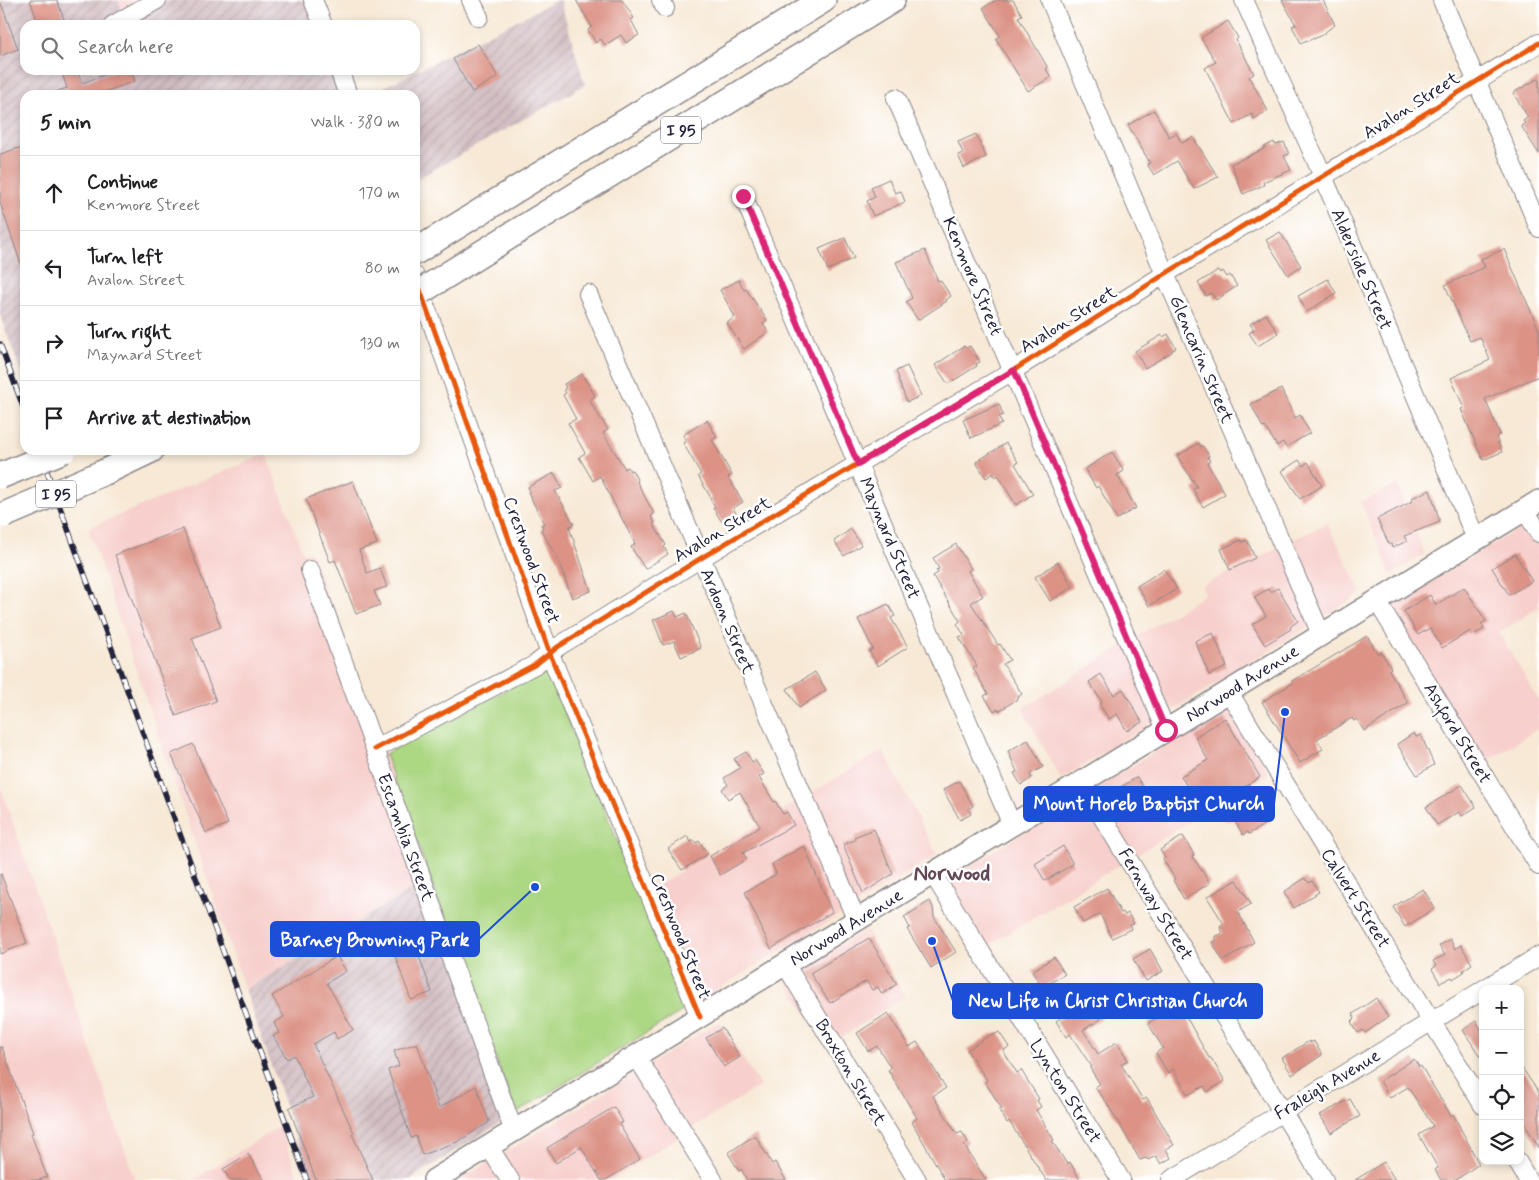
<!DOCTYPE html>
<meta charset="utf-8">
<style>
:root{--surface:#fff;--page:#f6f6f6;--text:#202124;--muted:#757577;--line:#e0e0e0}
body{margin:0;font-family:Mynerve,sans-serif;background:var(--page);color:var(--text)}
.controls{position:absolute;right:15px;bottom:15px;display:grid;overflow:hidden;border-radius:10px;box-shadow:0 2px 8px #0003}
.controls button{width:45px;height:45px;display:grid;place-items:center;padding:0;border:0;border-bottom:1px solid var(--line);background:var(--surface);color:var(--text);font:25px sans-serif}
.stop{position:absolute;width:15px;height:15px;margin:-11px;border:4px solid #db2777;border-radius:50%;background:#fff}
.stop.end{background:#db2777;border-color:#fff;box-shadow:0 1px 5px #0008}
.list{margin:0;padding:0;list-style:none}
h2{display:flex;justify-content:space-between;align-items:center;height:65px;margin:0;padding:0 20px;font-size:21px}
h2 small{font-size:16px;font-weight:400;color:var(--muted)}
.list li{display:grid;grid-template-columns:32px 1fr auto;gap:15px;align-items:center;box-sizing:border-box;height:75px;padding:0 20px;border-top:1px solid var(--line)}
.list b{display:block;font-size:19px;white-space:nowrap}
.list p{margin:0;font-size:16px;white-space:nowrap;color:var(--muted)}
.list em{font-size:16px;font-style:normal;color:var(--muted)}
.icon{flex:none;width:28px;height:28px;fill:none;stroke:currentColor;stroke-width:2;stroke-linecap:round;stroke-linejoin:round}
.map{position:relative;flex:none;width:1539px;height:1180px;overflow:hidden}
.search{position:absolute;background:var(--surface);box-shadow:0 2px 8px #0003;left:20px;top:20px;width:400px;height:55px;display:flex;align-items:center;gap:12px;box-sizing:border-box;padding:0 18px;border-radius:15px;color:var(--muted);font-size:19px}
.panel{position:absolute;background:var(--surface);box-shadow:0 2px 8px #0003;left:20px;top:90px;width:400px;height:365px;border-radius:15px}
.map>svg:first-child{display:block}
.built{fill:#f7d0cd}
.industrial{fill:url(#industrial-furrows)}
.park{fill:#acd783;stroke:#677c5f}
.building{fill:#dc9285}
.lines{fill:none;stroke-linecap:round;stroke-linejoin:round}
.minor-casing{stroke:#8c8688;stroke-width:20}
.major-casing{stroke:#8c8688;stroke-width:24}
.highway-casing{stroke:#8c8688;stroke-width:28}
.minor{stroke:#fff;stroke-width:18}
.major{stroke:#fff;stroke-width:21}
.highway{stroke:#fff;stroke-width:25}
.rail-casing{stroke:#22223b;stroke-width:5.5}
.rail{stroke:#fff;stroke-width:4;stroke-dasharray:11;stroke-linecap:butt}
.highway-bridge-casing{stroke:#8c8688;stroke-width:28;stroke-linecap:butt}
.highway-bridge{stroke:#fff;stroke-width:25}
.cycleway-casing{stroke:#fff;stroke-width:8}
.cycleway{stroke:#e8590c;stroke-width:5}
.route{stroke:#db2777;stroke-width:6}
.labels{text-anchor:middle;stroke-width:5;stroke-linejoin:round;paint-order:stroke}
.shield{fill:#fff;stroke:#646476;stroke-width:1}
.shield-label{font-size:16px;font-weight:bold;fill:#22223b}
.street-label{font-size:18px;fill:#22223b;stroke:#fff}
.district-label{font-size:22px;font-weight:bold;fill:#634955;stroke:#fff}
.leader{fill:none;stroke:#1d4ed8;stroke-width:2}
.callout-dot{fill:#1d4ed8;stroke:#fff;stroke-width:2}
.callout{fill:#1d4ed8;stroke:#1d4ed8;stroke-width:2}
.callout-label{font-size:19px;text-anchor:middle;font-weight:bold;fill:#fff}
</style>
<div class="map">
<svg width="1539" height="1180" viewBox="0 0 1539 1180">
<defs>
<pattern id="industrial-furrows" width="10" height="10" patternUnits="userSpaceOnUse" patternTransform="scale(1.25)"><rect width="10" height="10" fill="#d2bec3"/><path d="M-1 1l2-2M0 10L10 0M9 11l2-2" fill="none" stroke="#b4a3a8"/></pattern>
</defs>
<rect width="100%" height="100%" fill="#fff"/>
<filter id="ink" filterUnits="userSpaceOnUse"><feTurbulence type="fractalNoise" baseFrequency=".02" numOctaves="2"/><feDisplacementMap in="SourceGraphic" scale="10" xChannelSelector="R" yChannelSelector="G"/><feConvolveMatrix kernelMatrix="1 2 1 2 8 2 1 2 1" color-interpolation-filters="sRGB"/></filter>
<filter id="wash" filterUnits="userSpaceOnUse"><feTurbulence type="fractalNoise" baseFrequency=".0096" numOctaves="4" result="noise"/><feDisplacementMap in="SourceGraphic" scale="20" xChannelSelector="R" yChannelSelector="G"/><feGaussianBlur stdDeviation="1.12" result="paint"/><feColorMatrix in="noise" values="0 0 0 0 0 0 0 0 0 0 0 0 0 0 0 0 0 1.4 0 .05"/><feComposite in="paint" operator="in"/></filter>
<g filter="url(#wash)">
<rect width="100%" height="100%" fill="#f7e9d6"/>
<!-- built -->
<g class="built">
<polygon points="118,0 167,0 126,23"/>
<polygon points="266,454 303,553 311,552 430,878 245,990 88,528"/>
<polygon points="1397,485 1425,554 1391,575 1361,502"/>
<polygon points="1539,516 1539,607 1499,633 1539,701 1539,728 1472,771 1377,615"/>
<polygon points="1327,523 1362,593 1061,779 1022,709 1205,594 1202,586"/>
<polygon points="1228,707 1269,773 988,946 947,880"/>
<polygon points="883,750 937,855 687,1008 640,896"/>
<polygon points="0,785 135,1180 0,1180"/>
<polygon points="866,930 905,996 827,1047 785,980"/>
<polygon points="720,1021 760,1086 692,1128 612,1180 460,1180"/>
<polygon points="280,1126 299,1180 193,1180"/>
</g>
<!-- industrial -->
<g class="industrial">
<polygon points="0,0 118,0 126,22 167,0 306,0 315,25 25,25 25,70 332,70 341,95 25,95 25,383 0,315"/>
<polygon points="557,0 560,0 585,85 415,180 415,95 369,95"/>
<polygon points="430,878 516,1113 409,1180 311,1180 245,990"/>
</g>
<!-- park -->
<polygon class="park" points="546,669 687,1008 516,1113 385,754"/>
<g id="blocks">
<!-- building -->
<g class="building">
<polygon points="30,0 57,0 66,25 39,25"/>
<polygon points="576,0 622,0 634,18 631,20 639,35 626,43 621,35 605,45 601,39 596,43 588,30 592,27"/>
<polygon points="996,0 1013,0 1022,15 1018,17 1048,68 1046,69 1051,77 1028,91 996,39 1000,36 983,8"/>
<polygon points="1282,0 1323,0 1335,25 1325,32 1325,33 1314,39 1314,38 1308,41 1307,40 1301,43 1292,26 1296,25"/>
<polygon points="1,3 18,49 0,56 0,4"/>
<polygon points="1228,21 1238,38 1236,40 1254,74 1249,77 1268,111 1254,119 1252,114 1234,124 1205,68 1216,62 1201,38"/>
<polygon points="478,44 498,77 472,92 453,59"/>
<polygon points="61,70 77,70 82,83 117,70 131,70 135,81 96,95 52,95 52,93 67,88"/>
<polygon points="1539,78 1539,154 1521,126 1525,123 1523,121 1528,117 1513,93"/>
<polygon points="1154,110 1169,137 1176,133 1182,143 1193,137 1218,177 1194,189 1177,161 1154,175 1147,164 1150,163 1128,125"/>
<polygon points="976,134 986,157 964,168 958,155 963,153 958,142"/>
<polygon points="1274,142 1275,145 1284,142 1289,154 1284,156 1291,170 1263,182 1264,185 1243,194 1231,164 1264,149 1264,147"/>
<polygon points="25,146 25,270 23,270 0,203 0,154"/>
<polygon points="889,179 895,193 901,191 905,202 873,216 867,201 875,197 871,187"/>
<polygon points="1280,232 1301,266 1288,275 1266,240"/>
<polygon points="845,238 854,258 828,270 819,249"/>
<polygon points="1504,249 1539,330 1539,376 1485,399 1500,434 1496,437 1502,452 1483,460 1461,409 1464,408 1451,378 1490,360 1480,337 1470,341 1445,285 1485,267 1481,259"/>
<polygon points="925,250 938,281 940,280 951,296 946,300 947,301 918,320 906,302 912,298 896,262"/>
<polygon points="1218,270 1220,273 1223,271 1227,277 1230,275 1237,286 1216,300 1211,293 1206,296 1198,283"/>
<polygon points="1328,279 1336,293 1307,312 1298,296"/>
<polygon points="739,280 744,290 746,289 767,320 763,323 768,332 744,349 727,323 735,317 720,290"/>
<polygon points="1266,314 1278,333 1258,346 1249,333 1254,330 1250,324"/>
<polygon points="1168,334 1176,348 1171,351 1172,352 1145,368 1135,351 1162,335 1163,337"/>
<polygon points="964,346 966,348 970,346 980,362 976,364 977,366 948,384 935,365"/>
<polygon points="907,366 921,396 907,402 898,379 899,379 896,371"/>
<polygon points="582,374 595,396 589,400 608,430 603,433 625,469 628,467 630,471 632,470 638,481 637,482 654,514 651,516 655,523 653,524 666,545 664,547 668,554 645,569 631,547 635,544 600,476 593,481 579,457 585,453 568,423 576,419 563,395 566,393 564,389 566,388 564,384"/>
<polygon points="1281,389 1295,418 1300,415 1310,433 1286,447 1283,442 1277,446 1265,427 1263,428 1251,404"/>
<polygon points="999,404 1003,415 999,417 1002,424 971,438 963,420"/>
<polygon points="707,420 717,437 712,440 732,475 728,477 743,502 733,508 736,513 722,522 713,508 715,507 710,499 711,498 698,476 701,474 683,443 686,441 683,435"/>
<polygon points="1006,443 1018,462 1015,464 1033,494 1016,505 998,475 995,477 993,473 986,478 976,462"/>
<polygon points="1199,443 1201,447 1203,446 1209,456 1207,457 1210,461 1207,463 1225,494 1203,507 1193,489 1197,487 1177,456"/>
<polygon points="1112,452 1124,471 1117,475 1136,508 1117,519 1098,486 1096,488 1085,469"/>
<polygon points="1299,460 1303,466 1308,462 1322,486 1300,499 1282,471"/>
<polygon points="554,473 562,488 555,491 574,524 569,527 591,591 572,598 557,557 541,530 543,528 541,525 544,524 528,492 530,491 528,487"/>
<polygon points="353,481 377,544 359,550 367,573 380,568 387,587 374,591 380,605 356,614 335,560 330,562 306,499"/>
<polygon points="1430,490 1440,522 1404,536 1407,541 1392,548 1391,544 1389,544 1377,519 1413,501 1412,498"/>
<polygon points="183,529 221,627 192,638 216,701 176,716 115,555"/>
<polygon points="851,529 861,545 844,556 834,541"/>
<polygon points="1241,540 1242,542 1247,540 1255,558 1230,570 1221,549"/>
<polygon points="956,544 971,569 968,571 983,596 971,603 998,645 1000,644 1010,660 1003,664 1022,694 1018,697 1019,698 999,711 998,709 994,711 984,696 988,694 973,668 977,666 959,637 964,635 957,624 960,621 933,576 938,573 936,570 939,569 933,558"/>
<polygon points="1515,554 1532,581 1509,595 1492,568"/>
<polygon points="1058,562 1073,587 1050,601 1035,577"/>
<polygon points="1164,569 1177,589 1149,606 1137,586"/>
<polygon points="1464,587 1486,621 1481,624 1484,629 1473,635 1470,631 1442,648 1430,628 1418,635 1404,611 1430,595 1436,605"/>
<polygon points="1278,588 1298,621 1290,627 1291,629 1265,645 1252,624 1266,616 1254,597 1268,589 1270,592"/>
<polygon points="888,604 895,616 891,618 908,647 878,666 869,651 873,649 858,619"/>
<polygon points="674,611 677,617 686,613 701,648 681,657 674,641 663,645 653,620"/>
<polygon points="1213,633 1227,667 1209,675 1195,641"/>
<polygon points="1367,636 1378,654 1381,652 1391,668 1389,670 1408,703 1364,731 1357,719 1354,721 1352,718 1317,739 1323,749 1300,763 1262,702 1293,683 1292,681"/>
<polygon points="815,672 826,690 799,708 787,689"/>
<polygon points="1101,674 1114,695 1123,689 1142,722 1127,731 1117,714 1109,719 1099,704 1102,702 1089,682"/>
<polygon points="1225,718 1260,777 1240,790 1252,811 1261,805 1270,821 1249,834 1248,832 1243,835 1233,818 1227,821 1226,819 1224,820 1221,816 1216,819 1210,808 1202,813 1181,776 1208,760 1195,737"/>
<polygon points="1414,733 1416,737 1421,735 1434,765 1417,775 1397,744"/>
<polygon points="1028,740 1043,767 1030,774 1032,778 1021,785 1014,773 1017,772 1008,751"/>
<polygon points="193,744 228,824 206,833 171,754"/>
<polygon points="746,752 752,762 755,760 764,774 759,777 774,802 775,801 783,814 787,812 794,825 743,853 747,859 720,875 710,856 760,827 740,792 728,799 722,789 728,785 724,778 740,768 734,759"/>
<polygon points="1137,777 1147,794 1136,800 1134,798 1125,804 1116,790"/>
<polygon points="959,781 973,806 968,809 971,814 960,820 943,790"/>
<polygon points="1462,785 1476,807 1462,816 1459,812 1437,825 1426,807"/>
<polygon points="874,829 893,874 863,893 843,845 855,840 854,837"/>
<polygon points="687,836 691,842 694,840 696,843 699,841 708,854 682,870 668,849"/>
<polygon points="1183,836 1194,855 1192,856 1210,883 1184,899 1173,880 1175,879 1163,859 1165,858 1160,850"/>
<polygon points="804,846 832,912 771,949 745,892 776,874 772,864"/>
<polygon points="1063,846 1073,864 1045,881 1035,864"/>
<polygon points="0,874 1,874 27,943 0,954"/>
<polygon points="1305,878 1309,883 1312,881 1319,892 1294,908 1284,892"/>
<polygon points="1237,880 1251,904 1238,912 1254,942 1223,961 1212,942 1217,940 1215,937 1223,933 1220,927 1224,924 1207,897"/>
<polygon points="1107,888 1121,913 1123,912 1125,915 1128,913 1134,924 1130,925 1131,929 1112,938 1100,914 1083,923 1074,907"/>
<polygon points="1423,889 1435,908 1405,927 1393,907"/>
<polygon points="930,901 933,907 934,917 956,952 931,968 907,929 910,928 904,917"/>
<polygon points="408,926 432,992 411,1000 387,934"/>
<polygon points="869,938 897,984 882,994 878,987 872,990 866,981 830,1003 810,973"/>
<polygon points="1450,939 1455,949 1461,945 1472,964 1463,970 1464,972 1453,979 1452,977 1440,983 1432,969 1436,966 1433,961 1445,955 1439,946"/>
<polygon points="1150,949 1163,971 1146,981 1133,959"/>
<polygon points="337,956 346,971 327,983 353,1030 337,1039 334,1032 313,1044 354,1133 352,1134 373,1180 316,1180 289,1108 313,1097 294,1055 287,1059 273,1036 279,1033 274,1023 284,1017 272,996"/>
<polygon points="1054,957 1065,974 1042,988 1032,971"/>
<polygon points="1376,998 1388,1017 1365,1033 1363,1030 1358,1033 1351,1022 1355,1018 1353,1014"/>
<polygon points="1081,1005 1085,1012 1093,1007 1101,1019 1083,1030 1098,1054 1117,1042 1128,1060 1121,1064 1143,1100 1147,1098 1174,1145 1166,1149 1171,1158 1161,1164 1156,1156 1148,1160 1146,1158 1140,1160 1107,1103 1095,1087 1100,1084 1090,1068 1092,1067 1070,1034 1066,1037 1056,1021"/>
<polygon points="1176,1007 1179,1012 1183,1011 1209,1058 1211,1058 1225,1081 1207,1092 1204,1086 1188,1095 1173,1069 1168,1073 1156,1053 1163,1048 1148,1023"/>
<polygon points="888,1013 909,1047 917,1042 946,1088 933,1096 957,1134 962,1132 968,1142 964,1145 986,1180 945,1180 912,1122 917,1118 888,1070 891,1068 877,1046 868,1051 857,1033"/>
<polygon points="1476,1021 1483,1032 1483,1061 1463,1030"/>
<polygon points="722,1028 740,1057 724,1067 706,1038"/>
<polygon points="999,1032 1009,1047 1004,1050 1004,1052 1017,1073 1021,1070 1039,1099 1037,1100 1041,1107 1036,1110 1054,1140 1052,1141 1067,1164 1070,1162 1080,1180 1046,1180 1009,1121 1007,1123 999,1110 1002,1109 985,1082 987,1080 967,1050 993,1033 994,1035"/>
<polygon points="1309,1041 1310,1043 1314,1041 1322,1055 1292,1075 1282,1058"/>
<polygon points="417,1043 439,1108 476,1086 489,1122 459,1141 422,1155 416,1136 411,1138 388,1070 399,1066 394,1051"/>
<polygon points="0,1047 2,1047 33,1133 31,1134 47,1177 39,1180 0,1180"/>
<polygon points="1414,1059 1419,1067 1421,1066 1451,1116 1453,1114 1479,1164 1456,1180 1441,1180 1435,1170 1438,1168 1419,1135 1433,1126 1408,1087 1390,1098 1380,1081"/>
<polygon points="1520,1065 1539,1093 1539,1148 1520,1116"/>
<polygon points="1350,1099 1360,1116 1331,1133 1320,1115"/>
<polygon points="614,1107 623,1122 619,1124 640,1159 606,1180 601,1180 581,1147 556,1163 547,1148"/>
<polygon points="755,1135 772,1164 775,1162 786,1180 747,1180 741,1169 739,1171 728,1153"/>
<polygon points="248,1154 264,1180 230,1180 223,1169"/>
<polygon points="1384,1162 1395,1180 1355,1180"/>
</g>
</g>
</g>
<g filter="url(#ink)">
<use href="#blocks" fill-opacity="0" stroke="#8c8688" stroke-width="1"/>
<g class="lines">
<!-- minor casing -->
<g class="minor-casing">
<g id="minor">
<polyline points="313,0 323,25"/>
<polyline points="471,0 479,17"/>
<polyline points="661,0 665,8"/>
<polyline points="1050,0 1165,274 1321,634"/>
<polyline points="1244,0 1323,176 1476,539"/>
<polyline points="1442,0 1539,228"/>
<polyline points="113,25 157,0"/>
<polyline points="339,70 348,95"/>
<polyline points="896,98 1166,730"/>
<polyline points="743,196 1012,825"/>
<polyline points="415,276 550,654 700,1017"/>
<polyline points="588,294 857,921"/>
<polyline points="1525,510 1539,533"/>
<polyline points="310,570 514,1132"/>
<polyline points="1377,601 1539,866"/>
<polyline points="1228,691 1483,1105"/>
<polyline points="375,749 536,664 559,646 701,558 1014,370 1165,274 1539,43"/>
<polyline points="1081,782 1324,1180"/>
<polyline points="933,874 1121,1180"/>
<polyline points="785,964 917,1180"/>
<polyline points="1484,989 1539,956"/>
<polyline points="637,1057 713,1180"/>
<polyline points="489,1147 510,1180"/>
<polyline points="1517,1161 1528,1180"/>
<polyline points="1171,1180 1483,990"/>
</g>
</g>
<!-- major casing -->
<g class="major-casing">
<polyline id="major" points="434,1180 1539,501"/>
</g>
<!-- highway casing -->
<g class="highway-casing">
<g id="highway">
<polyline points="415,252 823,0"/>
<polyline points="471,260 892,0"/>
<polyline points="107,471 151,450"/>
</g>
</g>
<!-- minor -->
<use href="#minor" class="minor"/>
<!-- major -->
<use href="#major" class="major"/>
<!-- highway -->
<use href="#highway" class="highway"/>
<!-- rail casing -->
<g class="rail-casing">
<g id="rail">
<polyline points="0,344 25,412"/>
<polyline points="39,450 307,1180"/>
</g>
</g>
<!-- rail -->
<use href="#rail" class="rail"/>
<!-- highway-bridge casing -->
<g class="highway-bridge-casing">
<g id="highway-bridge">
<polyline points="415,295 471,260"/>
<polyline points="0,476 64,450"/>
<polyline points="4,515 107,471"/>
</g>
</g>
<!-- highway-bridge -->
<use href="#highway-bridge" class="highway-bridge"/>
<!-- cycleway casing -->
<g class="cycleway-casing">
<g id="cycleway">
<polyline points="415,276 550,654 700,1017"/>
<polyline points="375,749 536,664 559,646 701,558 1014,370 1165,274 1539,43"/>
</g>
</g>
<!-- cycleway -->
<use href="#cycleway" class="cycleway"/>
</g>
</g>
<g class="lines" filter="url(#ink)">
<!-- route -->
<polyline class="route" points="743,196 858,464 1014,370 1166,730"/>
</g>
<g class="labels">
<!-- shield labels -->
<g class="shield">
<rect x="661" y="116.5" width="40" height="27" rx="4"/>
<rect x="36" y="480.5" width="40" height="27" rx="4"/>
</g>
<g class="shield-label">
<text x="681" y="136">I 95</text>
<text x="56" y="500">I 95</text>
</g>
<!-- street labels -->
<g class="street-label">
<text transform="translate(1411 105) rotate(-32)" y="6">Avalon Street</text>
<text transform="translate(1362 269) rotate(67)" y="6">Alderside Street</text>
<text transform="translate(973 276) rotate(67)" y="6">Kenmore Street</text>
<text transform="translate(1068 319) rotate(-32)" y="6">Avalon Street</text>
<text transform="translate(1202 359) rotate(67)" y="6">Glencarin Street</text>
<text transform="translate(722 529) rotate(-31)" y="6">Avalon Street</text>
<text transform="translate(890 538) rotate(67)" y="6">Maynard Street</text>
<text transform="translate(532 560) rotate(70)" y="6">Crestwood Street</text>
<text transform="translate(728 621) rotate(67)" y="6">Ardoon Street</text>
<text transform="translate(1242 683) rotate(-32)" y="6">Norwood Avenue</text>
<text transform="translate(1458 733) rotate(59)" y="6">Ashford Street</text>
<text transform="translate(406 837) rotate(70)" y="6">Escambia Street</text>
<text transform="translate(1356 898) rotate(58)" y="6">Calvert Street</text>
<text transform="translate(1156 904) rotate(59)" y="6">Fernway Street</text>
<text transform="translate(846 927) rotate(-32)" y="6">Norwood Avenue</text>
<text transform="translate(681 936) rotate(68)" y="6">Crestwood Street</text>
<text transform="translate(851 1072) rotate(59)" y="6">Broxton Street</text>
<text transform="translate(1327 1084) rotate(-31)" y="6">Fraleigh Avenue</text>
<text transform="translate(1066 1091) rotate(58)" y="6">Lynton Street</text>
</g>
<!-- district labels -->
<g class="district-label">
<text x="952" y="880">Norwood</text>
</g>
</g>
<!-- callouts -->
<path class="leader" d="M1285 712L1274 804M535 887L479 939M932 941L953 1001"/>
<g class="callout-dot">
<circle cx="1285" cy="712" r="5"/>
<circle cx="535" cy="887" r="5"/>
<circle cx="932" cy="941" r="5"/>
</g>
<g class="callout">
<rect x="1024" y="787" width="250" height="34" rx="5"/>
<rect x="271" y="922" width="208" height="34" rx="5"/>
<rect x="953" y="984" width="309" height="34" rx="5"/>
</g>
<g class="callout-label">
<text x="1149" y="810">Mount Horeb Baptist Church</text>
<text x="375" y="946">Barney Browning Park</text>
<text x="1108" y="1007">New Life in Christ Christian Church</text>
</g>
</svg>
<div class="controls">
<button>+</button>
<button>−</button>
<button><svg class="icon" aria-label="locate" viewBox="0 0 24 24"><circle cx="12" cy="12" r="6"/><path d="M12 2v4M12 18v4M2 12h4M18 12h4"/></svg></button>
<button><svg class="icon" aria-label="layers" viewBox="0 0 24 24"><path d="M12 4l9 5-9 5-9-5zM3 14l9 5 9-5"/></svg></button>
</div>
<div class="stop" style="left:1166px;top:730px"></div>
<div class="stop end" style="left:743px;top:196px"></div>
<div class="search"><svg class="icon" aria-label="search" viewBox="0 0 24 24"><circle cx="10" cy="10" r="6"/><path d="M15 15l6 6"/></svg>Search here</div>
<section class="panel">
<h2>5 min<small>Walk · 380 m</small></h2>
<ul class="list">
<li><svg class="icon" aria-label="ahead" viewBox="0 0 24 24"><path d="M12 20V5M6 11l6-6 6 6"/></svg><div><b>Continue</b><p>Kenmore Street</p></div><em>170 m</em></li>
<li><svg class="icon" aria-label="left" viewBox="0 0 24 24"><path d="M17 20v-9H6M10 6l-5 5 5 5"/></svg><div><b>Turn left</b><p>Avalon Street</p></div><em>80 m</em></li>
<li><svg class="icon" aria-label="right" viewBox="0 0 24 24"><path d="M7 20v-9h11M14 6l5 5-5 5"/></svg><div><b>Turn right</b><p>Maynard Street</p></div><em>130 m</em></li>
<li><svg class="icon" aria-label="arrive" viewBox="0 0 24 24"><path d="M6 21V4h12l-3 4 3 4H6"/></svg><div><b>Arrive at destination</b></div></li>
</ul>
</section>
</div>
